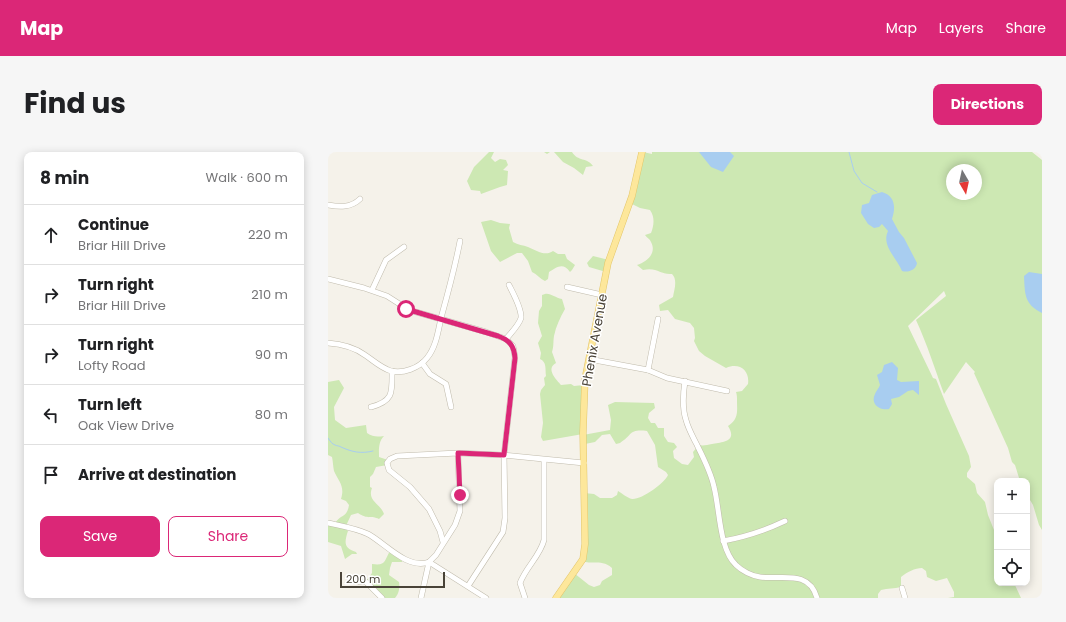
<!DOCTYPE html>
<meta charset="utf-8">
<style>
:root{--surface:#fff;--page:#f6f6f6;--text:#202124;--muted:#757577;--line:#e0e0e0;--accent:#db2777}
body{margin:0;font-family:Poppins,sans-serif;background:var(--page);color:var(--text)}
.controls{position:absolute;right:12px;bottom:12px;display:grid;overflow:hidden;border-radius:8px;box-shadow:0 2px 10px #0003}
.controls button{width:36px;height:36px;display:grid;place-items:center;padding:0;border:0;border-bottom:1px solid var(--line);background:var(--surface);color:var(--text);font:20px sans-serif}
.compass{position:absolute;left:618px;top:12px;width:36px;height:36px;border-radius:50%;background:var(--surface);box-shadow:0 2px 10px #0003;rotate:171deg}
.scale{position:absolute;left:12px;bottom:10px;width:105px;box-sizing:border-box;padding-left:4px;border:2px solid #494338;border-top:0;font-size:11px;line-height:14px;white-space:nowrap;color:#494338;-webkit-text-stroke:3px #fff;paint-order:stroke}
.stop{position:absolute;width:12px;height:12px;margin:-9px;border:3px solid #db2777;border-radius:50%;background:#fff}
.stop.end{background:#db2777;border-color:#fff;box-shadow:0 1px 4px #0008}
.list{margin:0;padding:0;list-style:none}
h2{display:flex;justify-content:space-between;align-items:center;height:52px;margin:0;padding:0 16px;font-size:17px}
h2 small{font-size:13px;font-weight:400;color:var(--muted)}
.list li{display:grid;grid-template-columns:26px 1fr auto;gap:12px;align-items:center;box-sizing:border-box;height:60px;padding:0 16px;border-top:1px solid var(--line)}
.list b{display:block;font-size:15px;white-space:nowrap}
.list p{margin:0;font-size:13px;white-space:nowrap;color:var(--muted)}
.list em{font-size:13px;font-style:normal;color:var(--muted)}
.actions{display:flex;gap:8px;padding:12px 16px}
.actions a{flex:1;padding:9px 0;border:1px solid var(--accent);border-radius:8px;text-align:center;font-size:14px;color:var(--accent)}
.actions .main{background:var(--accent);color:#fff}
.icon{flex:none;width:22px;height:22px;fill:none;stroke:currentColor;stroke-width:2;stroke-linecap:round;stroke-linejoin:round}
.map{position:relative;flex:none;width:714px;height:446px;overflow:hidden;border-radius:8px}
header{display:flex;align-items:center;gap:24px;box-sizing:border-box;height:56px;padding:0 20px;background:var(--accent);color:#fff}
header strong{font-size:19px}
nav{display:flex;gap:22px;margin-inline-start:auto;font-size:14px}
.intro{display:flex;align-items:center;justify-content:space-between;box-sizing:border-box;height:96px;padding:0 24px}
h1{margin:0;font-size:28px}
.button{padding:10px 18px;border-radius:8px;background:var(--accent);color:#fff;font-size:14px;font-weight:700}
main{display:flex;gap:24px;padding:0 24px}
aside{flex:1;background:var(--surface);border-radius:8px;box-shadow:0 2px 10px #0003}
.map>svg:first-child{display:block}
.green{fill:#cde8b3;fill-rule:evenodd}
.water{fill:#a8cdf0}
.lines{fill:none;stroke-linecap:round;stroke-linejoin:round}
.stream{stroke:#a8cdf0;stroke-width:1}
.minor-casing{stroke:#c0bbac;stroke-width:6}
.major-casing{stroke:#e3c66a;stroke-width:7}
.minor{stroke:#fff;stroke-width:5}
.major{stroke:#fde79b;stroke-width:6}
.route{stroke:#db2777;stroke-width:5}
.labels{text-anchor:middle;stroke-width:3;stroke-linejoin:round;paint-order:stroke}
.street-label{font-size:13px;fill:#494338;stroke:#fff}
</style>
<header>
<strong>Map</strong>
<nav><a>Map</a><a>Layers</a><a>Share</a></nav>
</header>
<div class="intro"><h1>Find us</h1><a class="button">Directions</a></div>
<main>
<aside>
<h2>8 min<small>Walk · 600 m</small></h2>
<ul class="list">
<li><svg class="icon" aria-label="ahead" viewBox="0 0 24 24"><path d="M12 20V5M6 11l6-6 6 6"/></svg><div><b>Continue</b><p>Briar Hill Drive</p></div><em>220 m</em></li>
<li><svg class="icon" aria-label="right" viewBox="0 0 24 24"><path d="M7 20v-9h11M14 6l5 5-5 5"/></svg><div><b>Turn right</b><p>Briar Hill Drive</p></div><em>210 m</em></li>
<li><svg class="icon" aria-label="right" viewBox="0 0 24 24"><path d="M7 20v-9h11M14 6l5 5-5 5"/></svg><div><b>Turn right</b><p>Lofty Road</p></div><em>90 m</em></li>
<li><svg class="icon" aria-label="left" viewBox="0 0 24 24"><path d="M17 20v-9H6M10 6l-5 5 5 5"/></svg><div><b>Turn left</b><p>Oak View Drive</p></div><em>80 m</em></li>
<li><svg class="icon" aria-label="arrive" viewBox="0 0 24 24"><path d="M6 21V4h12l-3 4 3 4H6"/></svg><div><b>Arrive at destination</b></div></li>
</ul>
<div class="actions"><a class="main">Save</a><a>Share</a></div>
</aside>
<div class="map">
<svg width="714" height="446" viewBox="0 0 714 446">
<rect width="100%" height="100%" fill="#f5f2ea"/>
<!-- green -->
<g class="green">
<polygon points="161,0 166,0 163,6 167,10 172,7 178,8 180,13 175,18 180,19 179,33 172,35 153,42 152,39 143,38 139,29 146,15"/>
<path d="M 216,0 L 244,0 C 250,10 259,5 265,14 L 258,15 L 255,23 L 246,16 L 235,10 L 226,0 L 222,0 L 219,2 Z"/>
<path d="M 315,0 L 324,2 L 324,0 L 704,0 L 714,8 L 714,378 L 711,373 L 705,353 L 699,343 L 699,329 L 692,329 L 687,313 L 684,310 L 680,296 L 646,221 L 647,220 L 638,210 L 616,242 C 607,217 599,192 588,168 L 618,144 L 616,139 L 580,174 L 605,226 L 608,227 L 618,252 L 641,304 L 643,315 L 639,321 L 639,325 L 647,332 L 649,341 L 657,350 L 660,363 L 666,378 L 669,388 L 669,431 L 686,431 L 693,446 L 620,446 L 626,445 L 626,440 L 619,426 L 608,429 L 599,425 L 598,419 L 594,416 C 587,416 579,420 573,425 L 573,435 C 566,437 560,436 553,438 L 550,442 L 550,446 L 228,446 L 246,421 L 261,433 L 266,435 L 272,433 L 274,429 L 284,423 L 284,416 C 273,407 266,413 254,409 L 256,341 L 266,342 L 272,346 L 284,346 L 289,343 L 290,339 C 294,341 299,346 304,347 C 313,348 337,331 340,323 L 338,320 L 330,315 L 327,293 L 319,279 C 300,277 305,283 292,291 L 288,292 L 282,282 L 274,283 L 267,290 L 257,292 L 255,283 L 282,278 L 283,268 L 280,253 L 287,250 L 326,251 L 327,256 L 321,261 L 320,266 L 323,271 L 327,271 L 330,276 L 336,276 L 336,284 L 340,290 L 346,291 L 349,295 L 345,299 L 346,306 L 354,312 L 360,313 L 366,305 L 365,300 L 371,293 C 375,294 379,293 384,292 C 394,290 410,290 400,274 C 411,267 409,259 409,249 C 409,245 409,243 408,240 L 414,239 L 420,232 C 422,218 411,210 398,216 L 377,204 L 371,199 L 366,189 L 367,186 L 366,176 L 362,171 L 347,167 L 340,158 L 332,159 L 331,153 L 345,145 C 346,138 350,128 344,122 C 332,123 330,115 315,118 L 309,113 C 319,110 329,101 323,90 C 322,87 319,86 317,83 L 323,81 C 326,73 327,65 322,58 L 312,56 L 302,51 ZM 624,18 L 648,18 L 648,42 L 624,42 Z"/>
<path d="M 163,68 L 172,71 L 182,72 L 181,76 L 185,90 C 190,93 195,93 200,95 C 208,98 217,105 225,99 L 230,102 L 237,102 L 239,107 L 247,113 L 244,118 L 242,120 C 235,110 229,115 221,120 L 220,127 L 217,129 C 212,127 209,122 204,120 L 200,109 L 194,101 L 189,101 L 172,110 L 163,99 L 153,70 Z"/>
<polygon points="265,104 281,108 278,120 261,115 259,111"/>
<path d="M 217,142 C 223,141 227,146 234,147 L 237,157 C 232,166 228,174 226,184 C 225,190 226,194 224,200 L 228,211 C 217,217 229,228 233,233 L 243,232 L 246,234 L 256,233 L 255,282 L 215,289 L 213,285 L 215,271 L 212,242 L 213,238 L 217,233 L 216,226 L 218,224 C 217,217 219,210 212,207 L 213,201 L 210,191 L 214,184 L 210,171 L 211,159 L 214,154 L 214,143 Z"/>
<path d="M 11,228 L 16,236 L 6,255 L 7,268 L 18,276 L 38,273 L 39,281 C 45,285 49,285 56,284 C 50,290 51,298 51,305 L 60,308 L 59,313 L 48,315 L 45,322 L 42,325 L 42,335 L 44,336 C 39,349 52,351 56,362 L 51,367 C 43,363 40,368 30,361 L 23,363 L 17,376 L 20,379 C 16,391 16,396 28,400 L 29,402 L 24,402 L 17,407 L 13,394 L 0,390 L 0,371 L 7,371 C 13,362 19,366 21,353 L 18,349 L 13,347 C 17,334 11,330 6,319 C 5,314 5,310 4,305 L 0,303 L 0,230 Z"/>
<path d="M 62,399 L 75,406 L 74,410 L 64,410 L 62,416 L 61,423 L 71,430 C 72,435 71,442 67,446 L 51,446 L 36,432 L 44,421 L 44,412 C 58,414 56,409 62,399 Z"/>
</g>
<!-- water -->
<g class="water">
<polygon points="371,0 402,0 406,4 395,20 383,15"/>
<path d="M 554,40 C 567,44 568,55 564,67 L 571,80 L 576,86 L 589,111 C 588,118 580,121 574,119 C 569,106 553,94 560,79 L 554,72 L 551,75 L 546,76 L 540,72 L 533,61 L 534,53 L 541,51 L 544,43 Z"/>
<path d="M 701,120 L 714,122 L 714,161 C 696,152 697,142 696,124 Z"/>
<path d="M 564,210 L 570,216 L 569,228 L 573,230 L 591,229 L 591,243 L 585,238 L 580,239 L 571,245 L 563,247 L 564,252 L 561,257 C 552,259 542,252 547,242 C 548,239 551,236 552,233 L 549,223 L 554,220 L 556,213 Z"/>
</g>
<g class="lines">
<!-- stream -->
<g class="stream">
<polyline points="521,0 526,19 534,31 549,40"/>
<path d="M 0,286 C 2,289 4,292 7,293 C 9,294 12,294 13,295 C 24,300 33,302 45,299"/>
</g>
<!-- minor casing -->
<g class="minor-casing">
<g id="minor">
<path d="M 0,53 C 11,55 23,56 32,47"/>
<polyline points="0,127 36,136 59,144 81,158 158,180 178,187 185,194 187,205 176,303 177,366 175,380 140,434"/>
<polyline points="239,135 274,143"/>
<polyline points="44,138 58,108 76,95"/>
<path d="M 178,187 C 183,181 191,173 193,166 C 194,157 185,141 181,133"/>
<path d="M 0,191 C 14,192 26,195 37,203 C 46,209 53,216 63,219 C 75,222 91,216 99,206 C 108,195 110,180 113,166 C 120,141 127,115 132,89"/>
<polyline points="261,207 320,218 339,226 399,239"/>
<polyline points="94,211 102,222 118,232 123,255"/>
<polyline points="320,218 330,167"/>
<path d="M 357,229 C 355,242 354,256 358,268 C 360,276 364,283 368,291 C 375,305 383,320 386,335 C 392,358 391,397 408,413 C 414,419 424,424 432,425 C 453,428 481,417 489,446"/>
<path d="M 43,255 C 66,249 64,240 64,219"/>
<path d="M 0,371 C 13,374 27,376 40,382 C 57,391 79,418 101,410 L 158,446"/>
<path d="M 395,389 C 417,385 436,379 457,369"/>
<polyline points="115,390 112,379 101,357 82,335 61,318 59,311 62,307 69,304 130,301 174,303 256,311"/>
<polyline points="32,430 38,430 54,446"/>
<polyline points="574,436 577,446"/>
<polyline points="93,446 101,410 108,403 127,373 132,359 130,301"/>
<path d="M 197,446 L 192,431 C 198,415 212,404 216,388 L 216,308"/>
</g>
</g>
<!-- major casing -->
<g class="major-casing">
<polyline id="major" points="228,446 255,407 257,392 255,281 257,227 280,111 304,44 314,0"/>
</g>
<!-- minor -->
<use href="#minor" class="minor"/>
<!-- major -->
<use href="#major" class="major"/>
</g>
<g class="lines">
<!-- route -->
<path class="route" d="M 78,157 L 170,184 C 181,188 186,193 187,206 L 176,303 L 130,301 L 132,343"/>
</g>
<g class="labels">
<!-- street labels -->
<g class="street-label">
<text transform="translate(266 188) rotate(-80)" y="5">Phenix Avenue</text>
</g>
</g>
</svg>
<div class="controls">
<button>+</button>
<button>−</button>
<button><svg class="icon" aria-label="locate" viewBox="0 0 24 24"><circle cx="12" cy="12" r="6"/><path d="M12 2v4M12 18v4M2 12h4M18 12h4"/></svg></button>
</div>
<svg class="compass" viewBox="-18 -18 36 36"><path d="M0-13l5 13h-10z" fill="#e53935"/><path d="M0 13l5-13h-10z" fill="#757577"/></svg>
<div class="scale">200 m</div>
<div class="stop" style="left:78px;top:157px"></div>
<div class="stop end" style="left:132px;top:343px"></div>
</div>
</main>
